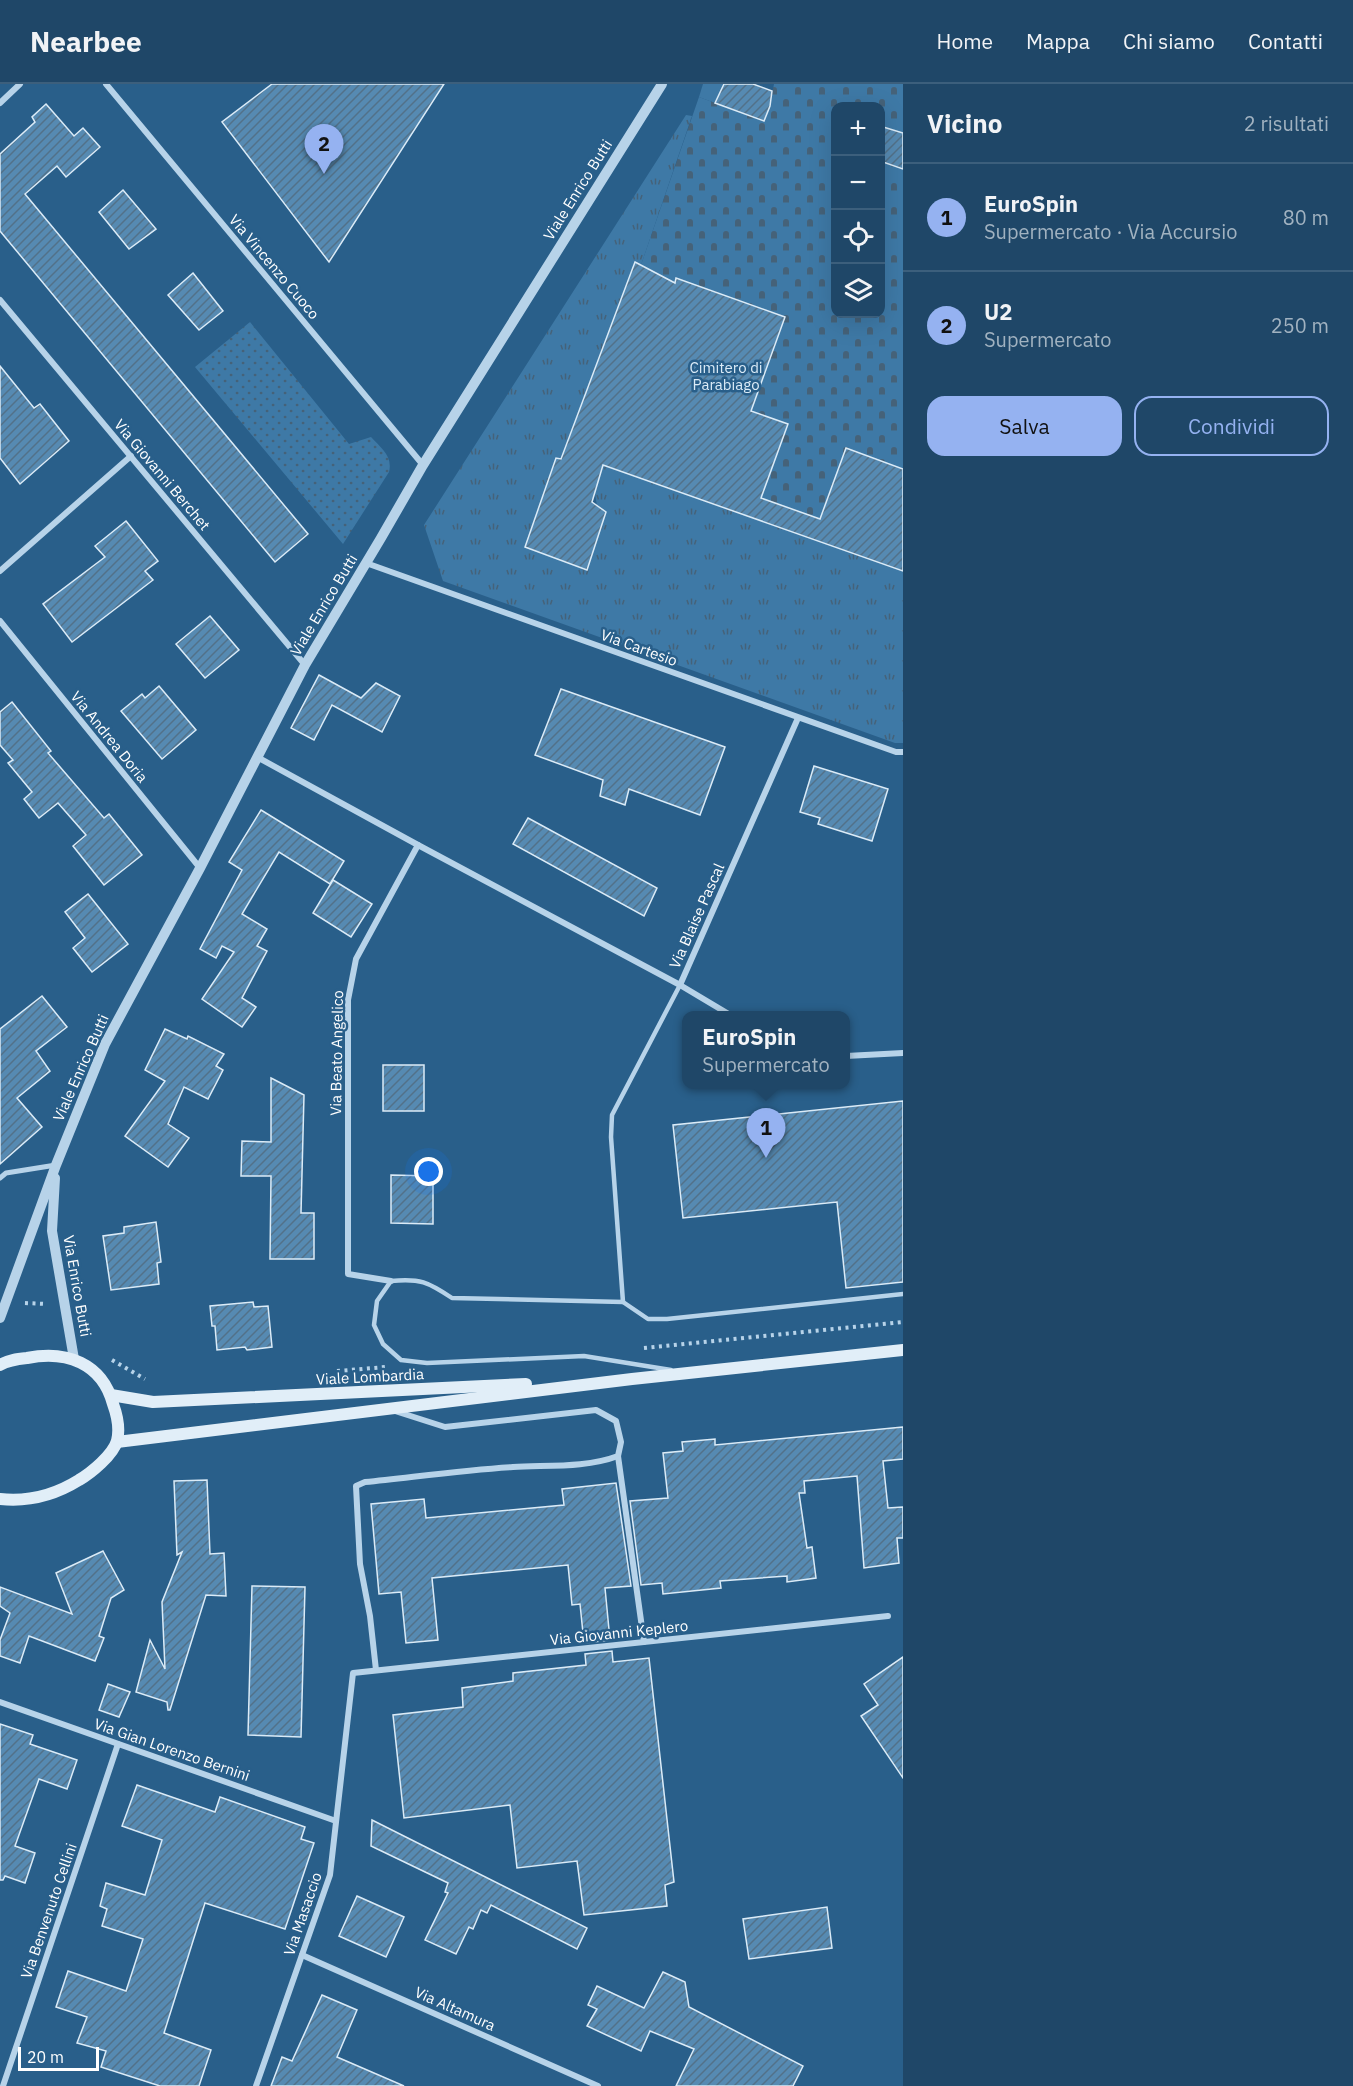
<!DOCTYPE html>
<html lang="it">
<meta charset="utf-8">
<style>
:root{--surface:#1f4768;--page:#274e6e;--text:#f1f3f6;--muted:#a1b2c0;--line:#3c5f7c;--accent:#95b2f1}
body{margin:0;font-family:"IBM Plex Sans",sans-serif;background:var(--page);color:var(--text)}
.controls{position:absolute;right:18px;top:18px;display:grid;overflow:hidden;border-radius:12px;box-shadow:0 6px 24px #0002}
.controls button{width:54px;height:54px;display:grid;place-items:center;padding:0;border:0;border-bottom:2px solid var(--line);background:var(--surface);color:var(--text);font:30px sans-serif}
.scale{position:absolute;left:18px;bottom:15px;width:81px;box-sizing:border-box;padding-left:6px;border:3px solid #fff;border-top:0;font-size:16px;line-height:21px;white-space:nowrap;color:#fff;-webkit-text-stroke:4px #295f8a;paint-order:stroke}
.you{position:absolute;left:429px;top:1088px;width:21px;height:21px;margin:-15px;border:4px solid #fff;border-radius:50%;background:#1a73e8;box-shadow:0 0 0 9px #1a73e833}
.badge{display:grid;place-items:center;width:39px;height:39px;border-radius:50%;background:var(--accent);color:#111;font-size:20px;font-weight:700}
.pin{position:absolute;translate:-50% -50px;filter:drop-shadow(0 2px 3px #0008)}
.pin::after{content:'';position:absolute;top:32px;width:21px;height:18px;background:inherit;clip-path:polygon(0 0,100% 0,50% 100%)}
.popup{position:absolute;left:682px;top:927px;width:168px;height:78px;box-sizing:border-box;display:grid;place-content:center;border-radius:12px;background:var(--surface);filter:drop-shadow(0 2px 4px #0005);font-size:20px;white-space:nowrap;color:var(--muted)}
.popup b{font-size:22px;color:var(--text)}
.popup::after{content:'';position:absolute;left:50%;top:100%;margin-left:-12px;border:12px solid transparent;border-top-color:var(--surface)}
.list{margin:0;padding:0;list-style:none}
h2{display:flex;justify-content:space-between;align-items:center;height:78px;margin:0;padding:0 24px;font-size:26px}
h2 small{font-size:20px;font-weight:400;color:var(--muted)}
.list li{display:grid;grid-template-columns:39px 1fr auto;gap:18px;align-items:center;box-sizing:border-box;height:108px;padding:0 24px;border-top:2px solid var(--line)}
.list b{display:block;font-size:22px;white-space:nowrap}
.list p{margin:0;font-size:20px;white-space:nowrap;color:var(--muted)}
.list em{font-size:20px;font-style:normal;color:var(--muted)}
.actions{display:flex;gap:12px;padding:18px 24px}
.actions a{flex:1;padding:14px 0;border:2px solid var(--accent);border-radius:18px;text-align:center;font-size:21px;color:var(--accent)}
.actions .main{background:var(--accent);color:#111}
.icon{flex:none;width:33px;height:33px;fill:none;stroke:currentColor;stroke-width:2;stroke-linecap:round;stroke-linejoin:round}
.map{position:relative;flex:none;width:903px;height:2002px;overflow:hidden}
header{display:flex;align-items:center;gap:36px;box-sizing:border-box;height:84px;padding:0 30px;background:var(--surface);border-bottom:2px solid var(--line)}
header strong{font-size:28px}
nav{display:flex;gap:33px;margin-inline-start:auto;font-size:21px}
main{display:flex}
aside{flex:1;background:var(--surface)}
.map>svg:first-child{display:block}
.grass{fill:url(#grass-tufts);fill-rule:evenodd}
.cemetery{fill:url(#cemetery-stones);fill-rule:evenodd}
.park{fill:url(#park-dots)}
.building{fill:url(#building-hatch);stroke:#dbebf7;stroke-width:1.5}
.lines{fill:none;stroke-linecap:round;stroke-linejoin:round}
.path{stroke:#b7d3e9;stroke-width:4;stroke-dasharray:3 4.5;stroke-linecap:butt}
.service{stroke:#b7d3e9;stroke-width:4.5}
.pedestrian{stroke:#b7d3e9;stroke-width:5}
.minor{stroke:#b7d3e9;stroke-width:6}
.tertiary{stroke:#b7d3e9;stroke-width:10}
.secondary{stroke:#e1eef8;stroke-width:12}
.labels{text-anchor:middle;stroke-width:5;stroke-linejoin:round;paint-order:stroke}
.street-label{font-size:15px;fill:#fff;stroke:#295f8a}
.park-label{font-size:15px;fill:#dbebf7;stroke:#295f8a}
</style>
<header>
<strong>Nearbee</strong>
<nav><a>Home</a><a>Mappa</a><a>Chi siamo</a><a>Contatti</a></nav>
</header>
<main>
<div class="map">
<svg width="903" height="2002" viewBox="0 0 903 2002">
<defs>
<pattern id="grass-tufts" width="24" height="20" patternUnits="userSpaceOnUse" patternTransform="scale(1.5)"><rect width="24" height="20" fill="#3e79a6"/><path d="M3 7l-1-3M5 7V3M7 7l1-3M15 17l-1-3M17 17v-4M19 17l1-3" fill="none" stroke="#456279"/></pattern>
<pattern id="cemetery-stones" width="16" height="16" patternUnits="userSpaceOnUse" patternTransform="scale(1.5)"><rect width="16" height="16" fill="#3e79a6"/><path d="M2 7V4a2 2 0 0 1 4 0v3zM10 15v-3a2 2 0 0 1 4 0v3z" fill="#456279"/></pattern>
<pattern id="park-dots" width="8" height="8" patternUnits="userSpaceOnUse" patternTransform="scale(1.5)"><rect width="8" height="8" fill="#3e79a6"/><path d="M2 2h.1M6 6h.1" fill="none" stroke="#456279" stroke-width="1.8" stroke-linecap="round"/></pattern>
<pattern id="building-hatch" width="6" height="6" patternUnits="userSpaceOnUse" patternTransform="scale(1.5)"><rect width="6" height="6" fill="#568ab2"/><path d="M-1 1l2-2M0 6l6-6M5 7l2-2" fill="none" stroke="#527189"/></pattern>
</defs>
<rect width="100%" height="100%" fill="#295f8a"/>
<!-- grass -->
<g class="grass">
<polygon points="703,0 724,0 715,19 699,13"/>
<path d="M 686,31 L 692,32 L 641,181 L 604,381 L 903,487 L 903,659 L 895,659 L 443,497 L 424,441 ZM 556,374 L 581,381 L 579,387 L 599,394 L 595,409 L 597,422 L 606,428 L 587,486 L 525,463 Z"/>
</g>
<!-- cemetery -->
<path class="cemetery" d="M 774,0 L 903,0 L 903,487 L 590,377 L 566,363 L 634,180 L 641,181 L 699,13 L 763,37 L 770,22 ZM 836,22 L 880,22 L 880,230 L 836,230 Z"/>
<!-- park -->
<path class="park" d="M 250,238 L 349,360 L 371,353 C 381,364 393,372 389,388 L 343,460 L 195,283 Z"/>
<!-- building -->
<g class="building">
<polygon points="272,0 444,0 329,178 222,38"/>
<polygon points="724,0 753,0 772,7 770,22 764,37 715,19"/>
<polygon points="46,20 74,52 83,44 100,63 66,93 57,82 25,110 308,450 275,478 0,147 0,70 35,38 32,33"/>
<polygon points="880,42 903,49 903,85 880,77"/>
<polygon points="123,106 156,145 129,165 99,128"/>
<polygon points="635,178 675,199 676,194 785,233 751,327 788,340 761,414 820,435 846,364 903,385 903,487 603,381 592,418 606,428 587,486 525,463 556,374 561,375"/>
<polygon points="193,189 223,227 199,246 168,211"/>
<polygon points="0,282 34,324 40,320 69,357 20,400 0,374"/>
<polygon points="126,437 158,477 145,487 153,496 72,558 43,520 105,473 95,462"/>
<polygon points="210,532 239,566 205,594 176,560"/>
<polygon points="319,591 361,614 376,599 400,612 382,648 332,621 314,656 291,644"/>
<polygon points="159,602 196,646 162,675 121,627 142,610 145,614"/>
<polygon points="561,605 725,663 700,731 629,705 625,721 600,712 603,696 535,671"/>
<polygon points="12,618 51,667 48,669 104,734 109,730 142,771 104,801 73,762 86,751 58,719 39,734 24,715 32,708 8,679 13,676 0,661 0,628"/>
<polygon points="814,682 888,705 872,757 818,740 820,734 800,728"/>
<polygon points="261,726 344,777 330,800 279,768 242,830 267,845 257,862 267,867 242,914 256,923 242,943 202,915 234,868 222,862 216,874 200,865 242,786 229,778"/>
<polygon points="528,734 657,804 644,832 513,760"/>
<polygon points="333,796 372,820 351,853 313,829"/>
<polygon points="88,810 128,860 92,888 73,864 85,854 65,828"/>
<polygon points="42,912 67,943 36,967 50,987 17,1014 42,1043 0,1080 0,945"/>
<polygon points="165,945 187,955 188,952 224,970 216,982 223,986 208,1015 184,1003 168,1040 189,1054 168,1083 125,1052 165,997 145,986"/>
<rect x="383" y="981" width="41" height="46"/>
<polygon points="271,994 304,1011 301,1129 314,1129 314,1175 270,1175 271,1092 241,1092 242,1057 271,1058"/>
<polygon points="903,1017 903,1198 846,1204 837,1118 683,1134 673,1041"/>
<polygon points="391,1091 433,1092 433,1140 391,1139"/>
<polygon points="156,1138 161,1178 157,1179 159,1200 111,1206 103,1152 124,1149 124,1143"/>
<polygon points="253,1218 254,1223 268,1222 272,1263 247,1266 245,1263 217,1266 215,1242 212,1242 210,1222"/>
<polygon points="903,1343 903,1375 883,1377 888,1424 903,1423 903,1454 897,1454 899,1479 864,1484 857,1392 804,1397 805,1409 799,1409 807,1464 812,1463 816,1494 787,1498 787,1492 720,1497 721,1504 663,1510 662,1499 641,1501 630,1417 668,1414 663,1369 683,1367 682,1358 715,1355 715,1361"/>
<polygon points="207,1396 210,1470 224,1469 226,1512 206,1511 170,1626 168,1626 167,1618 136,1608 150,1556 165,1585 162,1518 182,1468 177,1471 174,1397"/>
<polygon points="616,1399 631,1502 605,1504 610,1556 584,1559 580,1520 572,1521 568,1481 432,1494 438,1556 406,1559 401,1508 379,1510 371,1420 424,1415 426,1434 564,1421 562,1405"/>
<polygon points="103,1467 124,1506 111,1514 99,1552 104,1554 95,1577 29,1552 20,1579 0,1572 0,1556 10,1529 0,1522 0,1503 72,1530 56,1489"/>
<polygon points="252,1502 305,1503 301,1653 248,1651"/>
<polygon points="612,1567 613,1578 649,1574 674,1798 665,1801 667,1822 584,1831 577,1777 517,1784 510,1721 404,1734 393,1631 463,1623 462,1604 513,1597 513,1589 586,1581 585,1570"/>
<polygon points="903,1573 903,1694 861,1632 878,1621 864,1600"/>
<polygon points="108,1600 130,1608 119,1633 99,1626"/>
<polygon points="0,1640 33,1651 30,1660 77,1676 67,1705 39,1695 15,1762 35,1769 25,1799 5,1792 3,1796 0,1796"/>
<polygon points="137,1701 215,1728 220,1713 305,1743 301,1755 314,1759 285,1845 205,1819 164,1949 211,1966 199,2002 160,2002 101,1983 106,1967 77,1959 87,1933 56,1923 68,1887 126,1907 143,1855 102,1842 107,1825 100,1822 106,1799 145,1811 162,1756 122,1742"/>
<polygon points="372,1736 587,1844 577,1865 491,1821 487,1829 481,1826 473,1845 469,1843 456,1870 425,1856 448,1809 445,1808 448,1799 371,1762"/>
<polygon points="357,1812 404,1833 386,1873 339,1852"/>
<polygon points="827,1823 832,1864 749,1875 743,1835"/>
<polygon points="663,1888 685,1898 689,1923 803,1982 793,2002 676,2002 694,1965 650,1947 641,1967 587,1942 597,1925 588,1921 597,1902 644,1924"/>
<polygon points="322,1911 357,1926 337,1973 404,2002 271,2002 282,1973 292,1977"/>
</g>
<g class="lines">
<!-- path -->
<g class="path">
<polyline points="25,1219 47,1220"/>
<polyline points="644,1264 903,1238"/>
<polyline points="112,1276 145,1295"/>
<polyline points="337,1287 386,1283"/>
</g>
<!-- service -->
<g class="service">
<polyline points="623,1218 648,1235 667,1235 903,1210"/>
<path d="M 671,1286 L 584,1272 L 427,1279 L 401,1276 L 383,1260 L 374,1241 L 377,1217 L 391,1197 C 420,1194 428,1198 452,1214 L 623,1218 L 611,1053 L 612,1031 L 680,901"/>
</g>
<!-- pedestrian -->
<polyline class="pedestrian" points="0,1094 6,1089 56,1081"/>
<!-- minor -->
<g class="minor">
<polyline points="106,0 423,381"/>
<polyline points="0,19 20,0"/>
<polyline points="0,216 305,581"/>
<polyline points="366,479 896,668 903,668"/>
<polyline points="0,487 131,372"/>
<polyline points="0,537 200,784"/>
<polyline points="257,673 418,761 356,875 348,916 348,1190 391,1197"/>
<polyline points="418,761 680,901 798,634"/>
<polyline points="680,901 732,932"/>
<polyline points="846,972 903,969"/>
<polyline points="618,1372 644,1558"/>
<path d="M 376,1586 L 370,1532 L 360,1480 L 356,1402 L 365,1398 C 414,1393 464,1386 513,1383 C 548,1381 586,1384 618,1372 L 621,1358 L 616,1337 L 596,1326 L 445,1343 L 395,1327"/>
<polyline points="0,1618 336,1737"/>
<polyline points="302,1871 598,2002"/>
<polyline points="3,2002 118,1660"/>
<polyline points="256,2002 330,1791 353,1589 888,1532"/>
</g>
<!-- tertiary -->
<g class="tertiary">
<polyline points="55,1094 52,1147 74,1275"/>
<polyline points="0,1234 56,1081 105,960 200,784 305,581 381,454 423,381 662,0"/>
</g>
<!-- secondary -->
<g class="secondary">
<path d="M 0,1281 C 8,1276 17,1275 27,1274 C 66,1266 102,1279 113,1320 C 117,1331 120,1345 117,1357 C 113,1371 91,1389 79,1396 C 55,1411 28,1418 0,1415"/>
<polyline points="111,1311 153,1318 526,1300"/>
<polyline points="117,1358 632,1295 903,1266"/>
</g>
</g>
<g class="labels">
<!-- street labels -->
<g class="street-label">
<text transform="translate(578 106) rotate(-58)" y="5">Viale Enrico Butti</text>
<text transform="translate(274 183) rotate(50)" y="5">Via Vincenzo Cuoco</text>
<text transform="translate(162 391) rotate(50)" y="5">Via Giovanni Berchet</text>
<text transform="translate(324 521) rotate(-59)" y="5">Viale Enrico Butti</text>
<text transform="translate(639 564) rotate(20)" y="5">Via Cartesio</text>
<text transform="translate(109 653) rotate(51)" y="5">Via Andrea Doria</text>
<text transform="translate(697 832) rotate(-66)" y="5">Via Blaise Pascal</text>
<text transform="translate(337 969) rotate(-89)" y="5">Via Beato Angelico</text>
<text transform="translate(81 984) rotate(-66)" y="5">Viale Enrico Butti</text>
<text transform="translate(77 1202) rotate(80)" y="5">Via Enrico Butti</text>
<text transform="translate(370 1293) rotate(-3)" y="5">Viale Lombardia</text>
<text transform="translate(619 1549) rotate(-6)" y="5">Via Giovanni Keplero</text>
<text transform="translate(172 1666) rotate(19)" y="5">Via Gian Lorenzo Bernini</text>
<text transform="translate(49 1827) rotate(-71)" y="5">Via Benvenuto Cellini</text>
<text transform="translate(303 1830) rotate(-71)" y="5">Via Masaccio</text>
<text transform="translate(455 1925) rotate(24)" y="5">Via Altamura</text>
</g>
<!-- park labels -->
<g class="park-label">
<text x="726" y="289">Cimitero di<tspan x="726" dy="17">Parabiago</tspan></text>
</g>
</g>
</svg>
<div class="controls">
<button>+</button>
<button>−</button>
<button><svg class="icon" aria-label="locate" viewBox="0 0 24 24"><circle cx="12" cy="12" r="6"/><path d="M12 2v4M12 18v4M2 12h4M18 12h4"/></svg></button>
<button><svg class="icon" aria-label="layers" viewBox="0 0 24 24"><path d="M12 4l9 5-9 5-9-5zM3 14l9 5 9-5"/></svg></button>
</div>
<div class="scale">20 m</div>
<div class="you"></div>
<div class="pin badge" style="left:766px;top:1074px">1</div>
<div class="popup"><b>EuroSpin</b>Supermercato</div>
<div class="pin badge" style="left:324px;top:90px">2</div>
</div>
<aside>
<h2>Vicino<small>2 risultati</small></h2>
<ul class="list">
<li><span class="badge">1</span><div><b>EuroSpin</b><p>Supermercato · Via Accursio</p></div><em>80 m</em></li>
<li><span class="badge">2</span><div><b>U2</b><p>Supermercato</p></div><em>250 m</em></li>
</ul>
<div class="actions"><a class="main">Salva</a><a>Condividi</a></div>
</aside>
</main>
